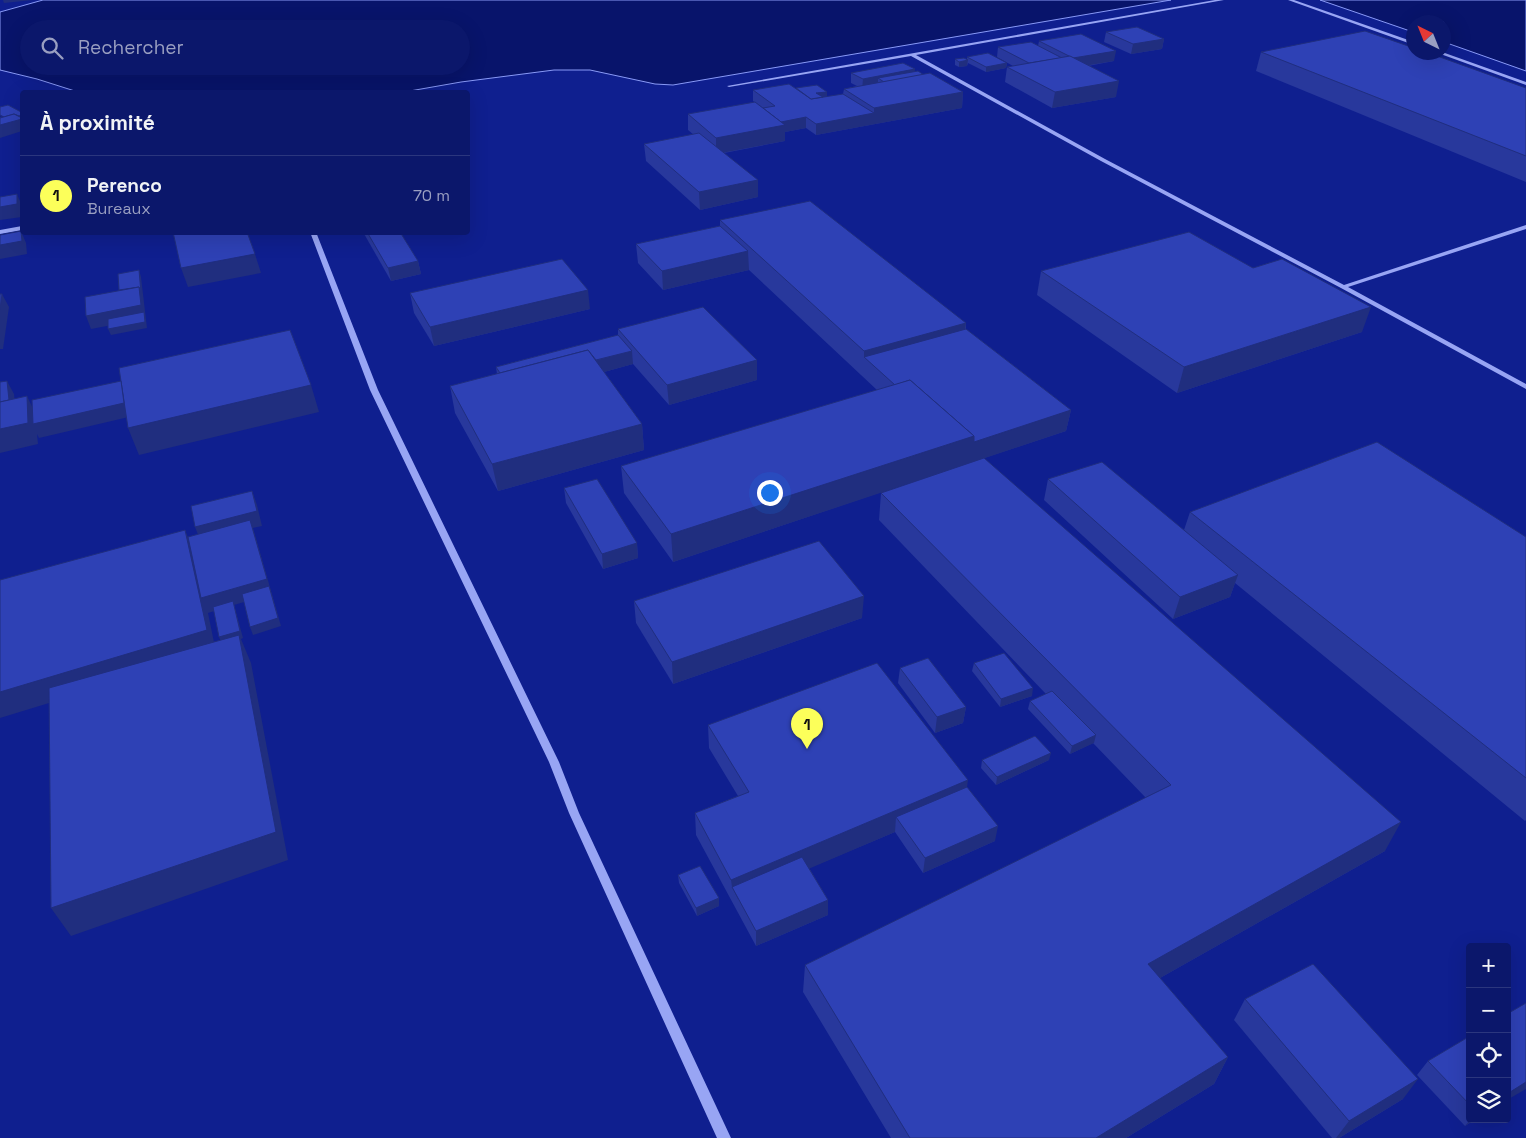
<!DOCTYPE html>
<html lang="fr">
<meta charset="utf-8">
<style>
:root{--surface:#0b176b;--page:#192473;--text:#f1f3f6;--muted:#9a9fc1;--line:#2b367e;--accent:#fcff5a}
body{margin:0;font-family:"Space Grotesk",sans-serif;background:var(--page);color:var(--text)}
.controls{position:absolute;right:15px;bottom:15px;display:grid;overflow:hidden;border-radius:5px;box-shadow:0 5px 20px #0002}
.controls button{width:45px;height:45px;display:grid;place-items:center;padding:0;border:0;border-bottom:1px solid var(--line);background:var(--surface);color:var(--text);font:25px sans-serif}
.compass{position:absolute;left:1406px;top:15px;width:45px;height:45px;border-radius:50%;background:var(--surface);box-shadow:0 5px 20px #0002;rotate:317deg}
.you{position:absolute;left:769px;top:492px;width:18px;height:18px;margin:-12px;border:4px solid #fff;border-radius:50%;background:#1a73e8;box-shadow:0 0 0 8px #1a73e833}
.badge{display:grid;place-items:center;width:32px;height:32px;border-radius:50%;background:var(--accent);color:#111;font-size:16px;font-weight:700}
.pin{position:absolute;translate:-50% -41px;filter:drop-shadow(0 1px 2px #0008)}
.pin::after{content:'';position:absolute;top:26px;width:18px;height:15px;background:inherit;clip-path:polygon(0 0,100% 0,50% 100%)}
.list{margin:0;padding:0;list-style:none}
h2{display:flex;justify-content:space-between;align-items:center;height:65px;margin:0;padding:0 20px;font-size:21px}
h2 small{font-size:16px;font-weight:400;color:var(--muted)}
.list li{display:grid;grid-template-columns:32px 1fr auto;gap:15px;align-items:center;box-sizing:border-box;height:80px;padding:0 20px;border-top:1px solid var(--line)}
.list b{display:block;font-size:19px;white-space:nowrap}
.list p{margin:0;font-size:16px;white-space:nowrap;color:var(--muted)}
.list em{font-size:16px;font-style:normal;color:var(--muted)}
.icon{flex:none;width:28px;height:28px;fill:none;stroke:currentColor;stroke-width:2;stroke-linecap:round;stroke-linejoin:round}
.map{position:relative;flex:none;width:1526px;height:1138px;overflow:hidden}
.search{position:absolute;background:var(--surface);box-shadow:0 5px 20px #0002;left:20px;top:20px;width:450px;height:55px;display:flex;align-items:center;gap:12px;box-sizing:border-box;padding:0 18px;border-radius:28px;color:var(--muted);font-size:19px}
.panel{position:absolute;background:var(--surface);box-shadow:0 5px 20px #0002;left:20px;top:90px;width:450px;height:145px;border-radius:5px}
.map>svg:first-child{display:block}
.water{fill:#08146b;stroke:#899af7;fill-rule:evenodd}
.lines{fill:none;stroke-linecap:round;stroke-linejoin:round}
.minor{fill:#98a5f4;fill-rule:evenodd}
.wall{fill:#28389c}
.shaded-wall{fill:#202e7f}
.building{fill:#2e41b5;stroke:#202e7f}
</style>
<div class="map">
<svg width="1526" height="1138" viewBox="0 0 1526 1138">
<rect width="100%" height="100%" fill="#0f1f8f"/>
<!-- water -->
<g class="water">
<path d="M 43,0 L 1171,0 L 673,85 L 655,84 L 590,70 L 554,70 L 461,82 L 404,92 L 78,92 L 37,79 L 0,70 L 0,12 ZM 29,29 L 461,29 L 461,66 L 29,66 Z"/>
<polygon points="1320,0 1526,0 1526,71 1444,42 1444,22 1414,22 1413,32"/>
</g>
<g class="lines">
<!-- minor -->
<g class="minor">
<polygon points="1215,0 1224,0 916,55 1105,159 1344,285 1526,225 1526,229 1348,287 1526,384 1526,389 1341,288 1101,161 911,56 729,87 727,86"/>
<polygon points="1288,0 1294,0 1414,42 1414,45"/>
<polygon points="1435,52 1442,52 1526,82 1526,85"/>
<polygon points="22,226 22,230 0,234 0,230"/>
<polygon points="310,232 316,232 378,390 559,762 579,813 731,1138 717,1138 569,813 549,762 370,390"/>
</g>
</g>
<!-- wall -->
<g class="wall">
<polygon points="1106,32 1164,39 1162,49 1131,54 1104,42"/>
<polygon points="1039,41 1114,61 1088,66 1116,97 1052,108 1005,82 1007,67 1013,66 997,57 998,47 1038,46"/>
<polygon points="1261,52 1526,88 1526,182 1256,71"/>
<polygon points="967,57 1007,63 1006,68 986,72 968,63 967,66 959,67 955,65 955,59 967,60"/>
<polygon points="915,72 924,75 963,92 962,108 816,135 806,128 785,132 785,141 724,153 758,197 700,210 646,161 644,144 694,135 688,130 688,114 763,108 753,101 753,90 796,88 827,97 843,94 844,89 857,86 851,83 851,73"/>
<polygon points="720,220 966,323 966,329 1071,410 1066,431 984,458 1385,851 1160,978 1228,1057 1214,1084 1126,1138 891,1138 803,992 805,965 1146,798 1093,743 1070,754 1028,709 1030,701 1046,694 879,520 881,493 977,460 673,562 624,493 621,466 877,390 749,270 663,290 638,263 636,244 720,226"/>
<polygon points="363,232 400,232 418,261 421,274 391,281"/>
<polygon points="1041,271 1362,332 1177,393 1037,295"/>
<polygon points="410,293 590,309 434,346 414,313"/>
<polygon points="618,329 757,380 669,405 633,364 604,372 642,424 644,450 498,491 455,413 450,386 497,374 496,367 618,335"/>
<polygon points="1048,479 1184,530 1190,512 1526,537 1526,820 1525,821 1235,583 1230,597 1173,619 1044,500"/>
<polygon points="564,488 637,543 638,558 603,569 566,503"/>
<polygon points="634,601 862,618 673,684 636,623"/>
<polygon points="974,663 1032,696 1000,707 972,671"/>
<polygon points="900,668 966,707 963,723 935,733 898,683"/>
<polygon points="708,725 967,787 995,841 923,873 895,832 809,868 828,900 828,915 756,946 696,835 695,813 738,796 709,748"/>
<polygon points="982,760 1049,760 996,785 981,768"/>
<polygon points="678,875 719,898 719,906 697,916 679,883"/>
<polygon points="1245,999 1403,1099 1339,1138 1332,1138 1234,1020"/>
<polygon points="1470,1036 1470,1119 1476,1119 1465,1126 1417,1075 1428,1061"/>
</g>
<!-- shaded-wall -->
<g class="shaded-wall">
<polygon points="3,0 33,0 4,3"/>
<polygon points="1164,39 1162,49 1131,54 1133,44"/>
<polygon points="1116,51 1114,61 1072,68 1073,58"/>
<polygon points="968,60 967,66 959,67 959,62"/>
<polygon points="1007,63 1006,68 986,72 986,67"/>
<polygon points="915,69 914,79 878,78 878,87 862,90 863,79"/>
<polygon points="1119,81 1116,97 1052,108 1055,92"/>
<polygon points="827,92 827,97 816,99 816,93"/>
<polygon points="963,92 962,108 816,135 816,124 874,113 874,108"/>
<polygon points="22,115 22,131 0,138 0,117 2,116 6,124 8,119"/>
<polygon points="806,117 806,128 785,132 785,141 716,154 716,138 775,123"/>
<polygon points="758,180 758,197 700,210 699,192"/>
<polygon points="17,194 22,206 22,217 0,220 0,207"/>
<polygon points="21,231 26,243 27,254 0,259 0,245"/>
<polygon points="748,251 749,270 663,290 662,271"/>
<polygon points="255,254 261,273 188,287 181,268"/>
<polygon points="418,261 421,274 391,281 388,268"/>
<polygon points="139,270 141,277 147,328 111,335 108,329 144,319 91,329 86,316 139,287"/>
<polygon points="588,290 590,309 434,346 430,327"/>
<polygon points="2,294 9,307 3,349 0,349 0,310"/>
<polygon points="1371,307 1362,332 1177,393 1184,367"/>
<polygon points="966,323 963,348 864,357 864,351"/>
<polygon points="632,351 633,364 510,398 507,384"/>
<polygon points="757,360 757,380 669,405 667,385"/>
<polygon points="7,381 14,394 16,415 0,419"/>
<polygon points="311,385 319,412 139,455 128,428"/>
<polygon points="27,396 37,417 127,402 133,416 39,438 37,434 38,444 0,453 0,429"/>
<polygon points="1071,410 1066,431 673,562 671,534 974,436"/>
<polygon points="642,424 644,450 498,491 492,464"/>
<polygon points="252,491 257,505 262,526 253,528 281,626 253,635 250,627 271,594 234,605 243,638 241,639 251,663 288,860 71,936 51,908 222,645 219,637 234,605 208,613 216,652 0,718 0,692 185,530 194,552 201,542 195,527"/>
<polygon points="637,543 638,558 603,569 602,554"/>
<polygon points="1238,575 1230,597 1173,619 1180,597"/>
<polygon points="864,596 862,618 673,684 672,662"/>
<polygon points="1033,688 1032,696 1000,707 1001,699"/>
<polygon points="966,707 963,723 935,733 937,717"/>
<polygon points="1096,735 1094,743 1070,754 1072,746"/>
<polygon points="1051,753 1049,760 996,785 997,777"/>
<polygon points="968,780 965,802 896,817 895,832 738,899 732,887 731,880"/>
<polygon points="1401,822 1385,851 1137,991 1148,964"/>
<polygon points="998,826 995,841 923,873 925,858"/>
<polygon points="719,898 719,906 697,916 696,908"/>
<polygon points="828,900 828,915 756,946 756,931"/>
<polygon points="1228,1057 1214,1084 1126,1138 1096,1138"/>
<polygon points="1418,1079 1403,1099 1339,1138 1336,1138 1349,1121"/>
<polygon points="1526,1082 1526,1089 1507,1100 1507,1094"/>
<polygon points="1471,1119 1476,1119 1465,1126"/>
</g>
<!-- building -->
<g class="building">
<polygon points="1137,27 1164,39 1133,44 1106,32"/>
<polygon points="1365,31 1414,48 1414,52 1426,52 1526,88 1526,156 1261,52"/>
<polygon points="1081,34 1116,51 1073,58 1039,41"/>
<polygon points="1031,42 1062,58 1029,63 998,47"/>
<polygon points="988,53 1007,63 986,67 967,57"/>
<polygon points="1070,56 1119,81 1055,92 1007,67"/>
<polygon points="964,58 968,60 959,62 955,59"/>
<polygon points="903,63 915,69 863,79 851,73"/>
<polygon points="918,71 924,75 884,82 878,78"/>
<polygon points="930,73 963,92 874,108 844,89"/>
<polygon points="789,84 811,99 843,94 874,113 816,124 806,117 781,122 763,108 775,106 753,90"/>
<polygon points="817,85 827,92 816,93 823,97 811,99 796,88"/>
<polygon points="755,102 785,125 716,138 688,114"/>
<polygon points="8,105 21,112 22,115 19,116 14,114 4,117 0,115 0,107"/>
<polygon points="14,114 22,118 22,119 0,125 0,118"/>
<polygon points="699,133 758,180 699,192 644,144"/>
<polygon points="17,194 17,204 0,207 0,197"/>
<polygon points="810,201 966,323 864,351 720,220"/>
<polygon points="720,226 748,251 662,271 636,244"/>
<polygon points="21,231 22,241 0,245 0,235"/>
<polygon points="173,232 247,232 255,254 181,268"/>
<polygon points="367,232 400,232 418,261 388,268"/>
<polygon points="1189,232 1253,268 1282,259 1371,307 1184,367 1041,271"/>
<polygon points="562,259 588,290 430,327 410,293"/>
<polygon points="139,270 141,293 139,287 119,290 118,274"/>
<polygon points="139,287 141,305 86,316 85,297"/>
<polygon points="0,294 2,294 0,310"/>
<polygon points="703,307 757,360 667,385 618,329"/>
<polygon points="144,312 145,322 108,329 108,319"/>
<polygon points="966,329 1071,410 974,442 974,436 910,380 895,385 864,357"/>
<polygon points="290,330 311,385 128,428 119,368"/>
<polygon points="618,335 632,351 596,360 588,350 500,373 496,367"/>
<polygon points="588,350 642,424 492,464 450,386"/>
<polygon points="910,380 974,436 671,534 621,466"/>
<polygon points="7,381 9,400 0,402 0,382"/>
<polygon points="121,381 124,403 33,424 32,400"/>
<polygon points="27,396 28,423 0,429 0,402"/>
<polygon points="1377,442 1526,537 1526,778 1190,512"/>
<polygon points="984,458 1401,822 1148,964 1228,1057 1096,1138 910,1138 805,965 1171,785 881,493"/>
<polygon points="1102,462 1238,575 1180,597 1048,479"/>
<polygon points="597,479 637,543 602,554 564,488"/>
<polygon points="252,491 257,511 195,527 191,506"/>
<polygon points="250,520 267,579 201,598 188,537"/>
<polygon points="185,530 207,630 0,692 0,580"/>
<polygon points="819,541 864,596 672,662 634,601"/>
<polygon points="269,586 278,618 250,627 242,594"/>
<polygon points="233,601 240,631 219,637 213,607"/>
<polygon points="239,635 276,832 51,908 49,688"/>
<polygon points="1004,653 1033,688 1001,699 974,663"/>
<polygon points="928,658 966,707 937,717 900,668"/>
<polygon points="877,663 968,780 731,880 695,813 749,792 708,725"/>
<polygon points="1052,691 1096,735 1072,746 1030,701"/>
<polygon points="1035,736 1051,753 997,777 982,760"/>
<polygon points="967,787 998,826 925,858 896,817"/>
<polygon points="802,857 828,900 756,931 732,887"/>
<polygon points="700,866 719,898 696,908 678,875"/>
<polygon points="1313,964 1418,1079 1349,1121 1245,999"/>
<polygon points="1526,1003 1526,1082 1507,1094 1507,1014"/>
<polygon points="1470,1036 1470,1105 1428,1061"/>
</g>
</svg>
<div class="controls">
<button>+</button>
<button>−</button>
<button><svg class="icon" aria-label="locate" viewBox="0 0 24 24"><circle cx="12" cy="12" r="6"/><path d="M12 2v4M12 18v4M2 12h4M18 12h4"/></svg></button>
<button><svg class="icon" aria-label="layers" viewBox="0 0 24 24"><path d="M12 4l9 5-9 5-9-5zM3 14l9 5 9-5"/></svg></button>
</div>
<svg class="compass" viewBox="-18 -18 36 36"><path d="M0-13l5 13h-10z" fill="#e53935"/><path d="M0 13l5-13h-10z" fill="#9a9fc1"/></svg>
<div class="you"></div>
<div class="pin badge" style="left:807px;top:749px">1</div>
<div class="search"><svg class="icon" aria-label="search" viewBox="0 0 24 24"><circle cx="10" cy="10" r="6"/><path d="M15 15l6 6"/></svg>Rechercher</div>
<section class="panel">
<h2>À proximité<small></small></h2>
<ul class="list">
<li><span class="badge">1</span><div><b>Perenco</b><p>Bureaux</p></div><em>70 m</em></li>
</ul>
</section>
</div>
